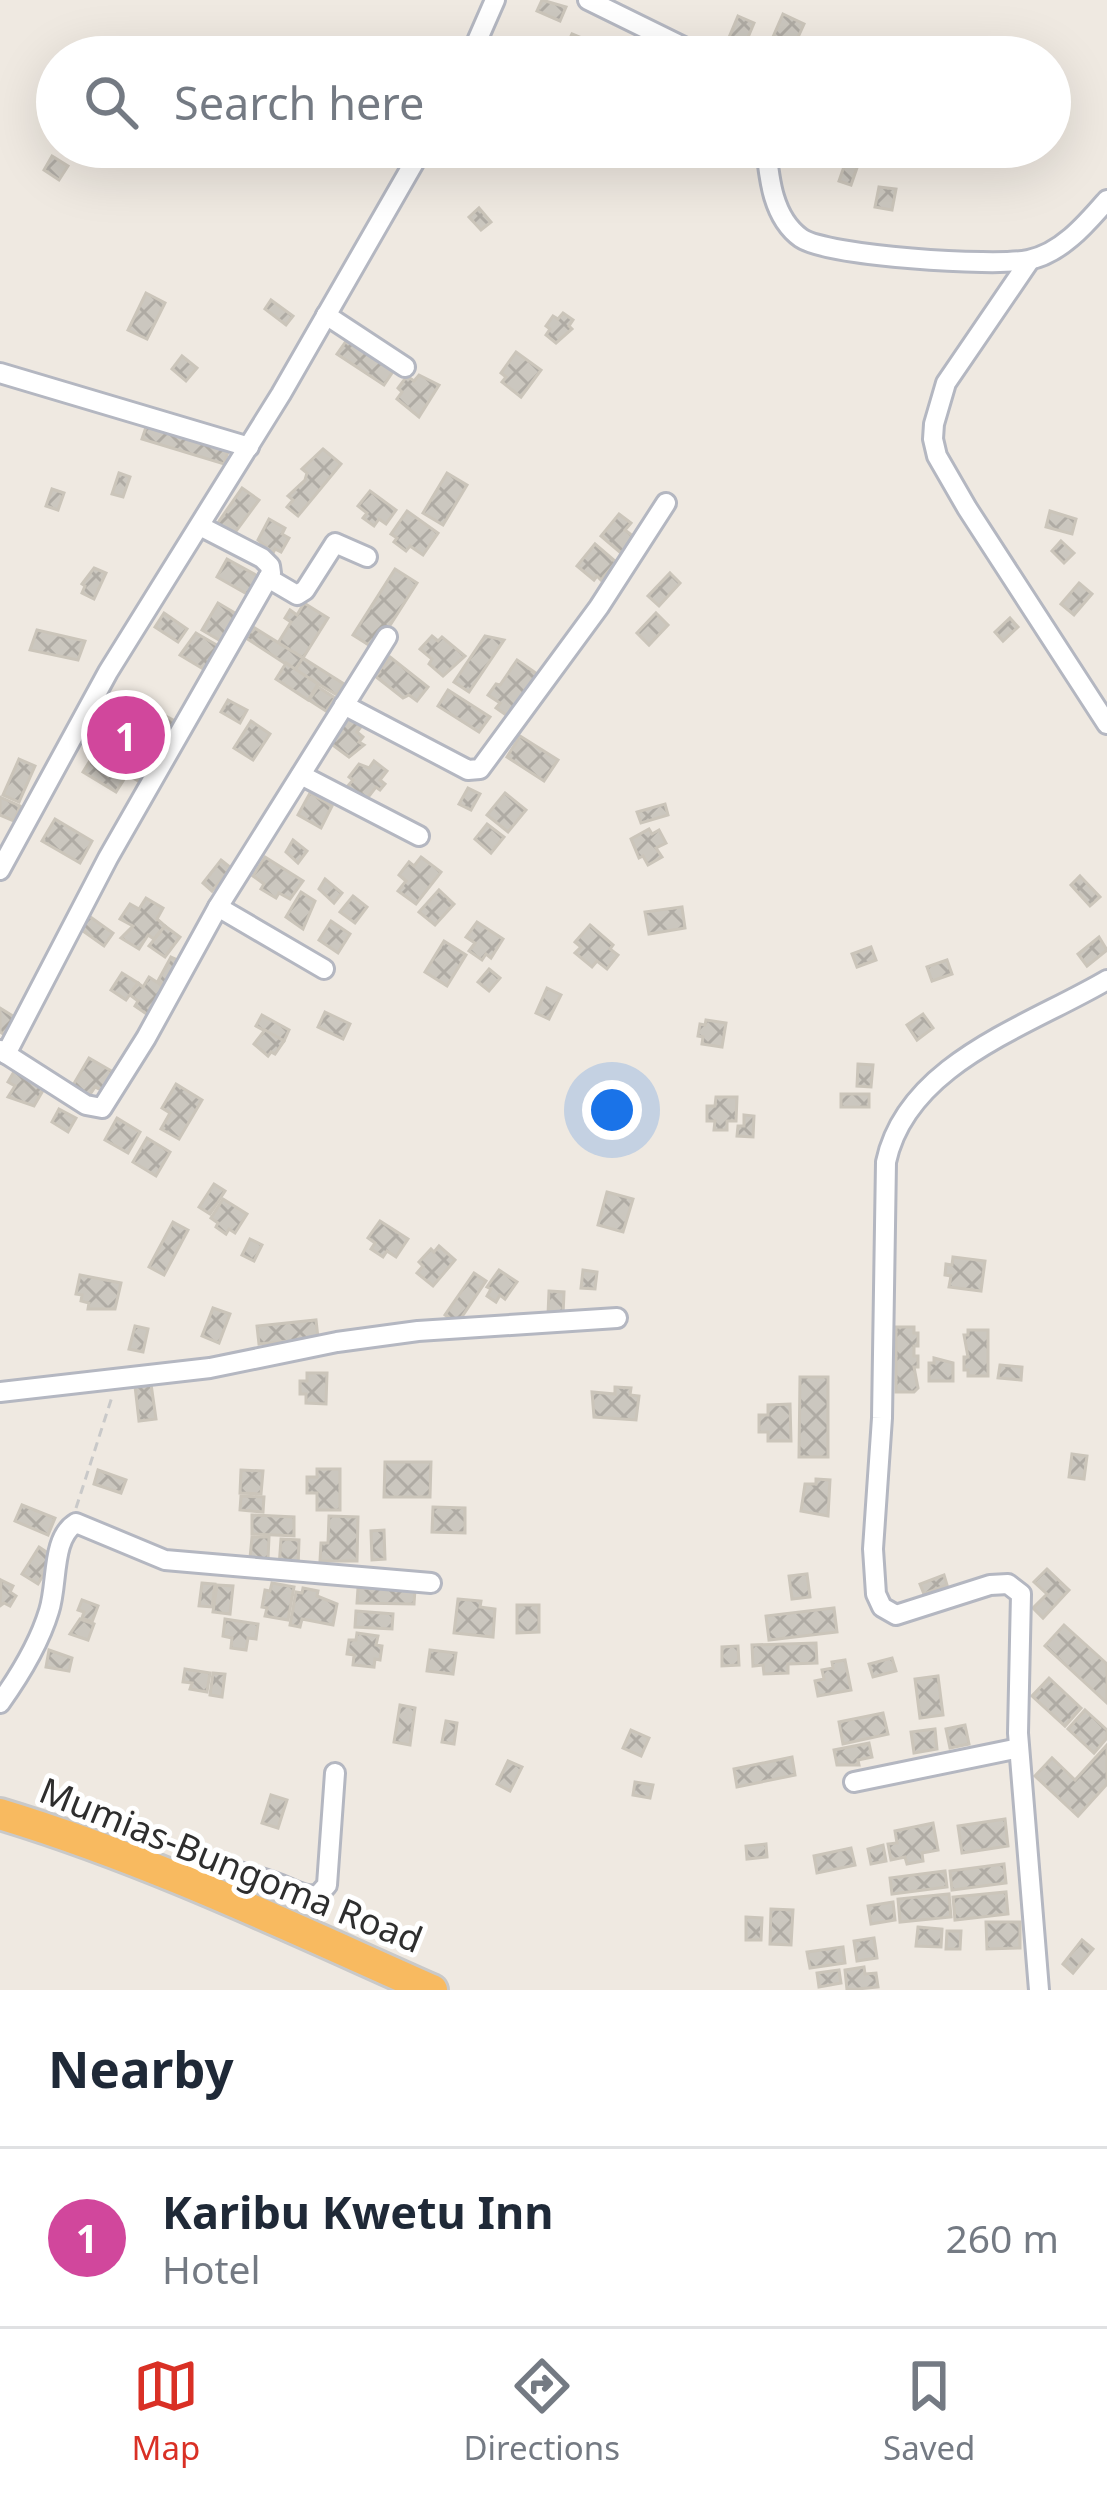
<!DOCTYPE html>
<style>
:root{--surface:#fff;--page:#f6f6f7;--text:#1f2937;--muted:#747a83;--line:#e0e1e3;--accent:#d93025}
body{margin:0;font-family:"Noto Sans",sans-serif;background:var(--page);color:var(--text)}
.you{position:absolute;left:612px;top:1110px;width:42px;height:42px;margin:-30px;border:9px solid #fff;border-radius:50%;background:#1a73e8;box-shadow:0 0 0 18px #1a73e833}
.badge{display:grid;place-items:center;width:78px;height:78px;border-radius:50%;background:var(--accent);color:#fff;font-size:39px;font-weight:700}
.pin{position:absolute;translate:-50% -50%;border:6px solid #fff;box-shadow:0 3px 12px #0006}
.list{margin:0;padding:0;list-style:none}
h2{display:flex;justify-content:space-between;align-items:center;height:156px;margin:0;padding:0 48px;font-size:51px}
h2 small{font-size:39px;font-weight:400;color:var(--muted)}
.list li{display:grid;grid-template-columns:78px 1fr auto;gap:36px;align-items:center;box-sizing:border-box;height:180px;padding:0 48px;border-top:3px solid var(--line)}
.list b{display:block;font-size:45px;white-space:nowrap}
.list p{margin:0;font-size:39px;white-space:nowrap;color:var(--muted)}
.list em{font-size:39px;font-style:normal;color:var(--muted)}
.icon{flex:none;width:66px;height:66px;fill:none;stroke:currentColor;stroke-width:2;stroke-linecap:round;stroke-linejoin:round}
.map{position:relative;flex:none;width:1107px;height:1990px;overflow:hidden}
.search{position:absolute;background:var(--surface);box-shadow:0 12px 48px #0002;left:36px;right:36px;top:36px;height:132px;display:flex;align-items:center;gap:30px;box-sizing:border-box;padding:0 42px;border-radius:66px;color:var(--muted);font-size:45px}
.sheet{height:336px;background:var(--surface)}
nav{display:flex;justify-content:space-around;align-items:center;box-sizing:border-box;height:168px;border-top:3px solid var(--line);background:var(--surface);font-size:33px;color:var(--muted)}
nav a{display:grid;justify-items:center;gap:6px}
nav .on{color:var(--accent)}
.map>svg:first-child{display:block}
.building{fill:url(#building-cross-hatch);stroke:#cbc5ba;stroke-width:3}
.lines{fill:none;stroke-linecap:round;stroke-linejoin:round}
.minor-casing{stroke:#b4b7c1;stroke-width:24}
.trunk-casing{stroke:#c9c9c9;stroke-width:36}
.path{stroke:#c9c9c9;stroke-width:3;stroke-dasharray:9 6;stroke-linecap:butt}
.minor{stroke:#fff;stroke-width:18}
.trunk{stroke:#f8ba60;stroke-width:30}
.labels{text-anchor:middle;stroke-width:10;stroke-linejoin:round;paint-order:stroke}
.street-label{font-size:36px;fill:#2e2e2e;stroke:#fff}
</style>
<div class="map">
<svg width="1107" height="1990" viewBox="0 0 1107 1990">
<defs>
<pattern id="building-cross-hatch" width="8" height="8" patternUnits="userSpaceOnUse" patternTransform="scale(3)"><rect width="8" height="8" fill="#cbc7bf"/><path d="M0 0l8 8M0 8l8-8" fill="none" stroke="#afaba4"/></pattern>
</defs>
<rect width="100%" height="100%" fill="#efe9e1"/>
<!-- building -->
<g class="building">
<polygon points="542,0 566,7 560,21 537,11"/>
<polygon points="783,14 804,24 794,46 773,37"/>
<polygon points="738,16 754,23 741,54 725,47"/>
<polygon points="572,34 582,38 573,57 561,57"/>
<polygon points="52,156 68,166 59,180 44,170"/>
<polygon points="847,158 859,162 851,185 839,181"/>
<polygon points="879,187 896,189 892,210 875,207"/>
<polygon points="479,208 491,222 481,230 469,217"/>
<polygon points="146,293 165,303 147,339 128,330"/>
<polygon points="271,300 293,316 286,325 265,309"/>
<polygon points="563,313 573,320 569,326 572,329 556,343 546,335 550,329 546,326 553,316 558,319"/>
<polygon points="349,337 396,367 384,385 337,354"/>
<polygon points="516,352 541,370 521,397 502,382 506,377 501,373"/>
<polygon points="182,356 197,368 186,381 172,369"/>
<polygon points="419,375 439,385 419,417 397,399 402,392 398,388 407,376 414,381"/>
<polygon points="147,424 229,449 224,464 142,439"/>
<polygon points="323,449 341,464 298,516 287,507 293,500 288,496 305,480 307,473 302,469"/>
<polygon points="119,473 130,477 123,497 112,494"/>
<polygon points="447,473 467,485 443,525 423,513"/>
<polygon points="242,488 259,500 231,538 215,527"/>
<polygon points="52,489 64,493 58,510 46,506"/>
<polygon points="370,491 396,510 386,524 379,519 374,526 363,518 367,513 358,506"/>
<polygon points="407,511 438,533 423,555 410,546 406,551 394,542 397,538 391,534"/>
<polygon points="1050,511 1076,519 1072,534 1046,527"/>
<polygon points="619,514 631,523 625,530 634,537 621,553 601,536"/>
<polygon points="269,519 285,528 282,534 289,538 281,552 275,549 273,553 258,540"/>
<polygon points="1061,541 1074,553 1064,563 1052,551"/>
<polygon points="595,544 616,562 601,580 597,576 594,580 577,566"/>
<polygon points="227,559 265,580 254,598 217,577"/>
<polygon points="94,568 106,573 94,599 82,593 85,586 82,584"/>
<polygon points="395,569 417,583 375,649 353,635"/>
<polygon points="670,573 680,583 659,606 648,596"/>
<polygon points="1079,583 1092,594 1074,615 1061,604"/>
<polygon points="218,603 240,616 224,643 202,630"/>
<polygon points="304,603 328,618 303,658 278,643 291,622 285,618 290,610 297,615"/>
<polygon points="164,613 187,629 178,642 155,627"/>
<polygon points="656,613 668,625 649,645 637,633"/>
<polygon points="1010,618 1018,627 1003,641 995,632"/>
<polygon points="253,627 303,658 295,670 246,638"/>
<polygon points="37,630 85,641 78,660 30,650"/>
<polygon points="196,633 220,647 205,670 180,655"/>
<polygon points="432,636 438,641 442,637 465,656 443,676 429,664 432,659 420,649"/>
<polygon points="485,636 504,640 469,692 454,682"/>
<polygon points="390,657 428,687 417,701 409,695 403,698 375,676"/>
<polygon points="303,658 344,684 337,695 295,670"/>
<polygon points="517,660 537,674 526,690 530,692 512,719 496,708 500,703 488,695 496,684 500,685"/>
<polygon points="286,663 318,684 308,700 276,679"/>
<polygon points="318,687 335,698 326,711 309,700"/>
<polygon points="448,690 490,717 479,732 438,706"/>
<polygon points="228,700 247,710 240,723 221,712"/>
<polygon points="162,714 177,722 159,751 145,742"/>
<polygon points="351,715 363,724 357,732 363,737 359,742 364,745 349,757 330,743"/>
<polygon points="251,721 270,734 253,760 234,748"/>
<polygon points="520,736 558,760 544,781 507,757"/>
<polygon points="145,742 159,751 140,782 126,774"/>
<polygon points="99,746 128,764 122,773 126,776 116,792 83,772"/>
<polygon points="19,759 35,766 19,802 3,795"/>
<polygon points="374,761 387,771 380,780 385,784 380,790 376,787 366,800 347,787 353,780 349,777 359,764 369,768"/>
<polygon points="468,788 480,794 471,810 459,804"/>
<polygon points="310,793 332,806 321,828 298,815"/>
<polygon points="505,793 526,810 508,832 487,815"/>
<polygon points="0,797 20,806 14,821 0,815"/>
<polygon points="665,804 668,815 641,823 637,812"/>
<polygon points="55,819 92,841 80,863 42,841"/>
<polygon points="487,824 504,837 491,853 475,839"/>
<polygon points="649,829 652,834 659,830 666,843 656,848 662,857 648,865 643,856 639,858 631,839"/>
<polygon points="293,840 307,851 298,863 286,852"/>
<polygon points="265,857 303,881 290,899 279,893 276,898 261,889 264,884 253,876"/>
<polygon points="421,857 441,872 416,904 398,891 406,881 399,875 409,862 414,866"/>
<polygon points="221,860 231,868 212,891 203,883"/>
<polygon points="1080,876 1100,897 1090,906 1071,885"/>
<polygon points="325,879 342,893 334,903 319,889"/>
<polygon points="439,890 454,904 435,925 419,912"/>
<polygon points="301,892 315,901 303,929 286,917"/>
<polygon points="353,896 367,907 355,923 340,912"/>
<polygon points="146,898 163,908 157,919 165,926 154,939 148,935 139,949 121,938 133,926 120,919 130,904 139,909"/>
<polygon points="682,907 685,928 649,934 645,912"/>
<polygon points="89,916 113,933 104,946 80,929"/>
<polygon points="331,921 350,934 338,953 319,940"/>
<polygon points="477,922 503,939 491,958 486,954 482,960 469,951 475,943 466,937"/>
<polygon points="590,925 613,945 610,949 618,955 607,969 597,961 592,967 575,953 581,947 575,942"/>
<polygon points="165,926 180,937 165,957 149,946"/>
<polygon points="1099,937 1107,950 1087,966 1078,954"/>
<polygon points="444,941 466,955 447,986 425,972"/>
<polygon points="871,947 876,960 857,967 852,954"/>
<polygon points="171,957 182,962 169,987 158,981"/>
<polygon points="947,960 952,974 932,981 927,967"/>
<polygon points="489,969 500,978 489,991 478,982"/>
<polygon points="122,973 138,983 126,1000 111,990"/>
<polygon points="149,977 169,990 151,1017 135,1006 138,1001 130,995 138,983 143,987"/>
<polygon points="547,988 561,995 549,1019 536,1013"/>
<polygon points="0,1008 16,1018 5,1035 0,1032"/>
<polygon points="325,1012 350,1024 343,1039 318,1027"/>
<polygon points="923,1014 933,1028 917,1040 907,1025"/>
<polygon points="262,1015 289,1030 284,1041 256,1026"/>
<polygon points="706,1020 726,1023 722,1047 702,1044 703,1037 698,1036 700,1024 705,1025"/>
<polygon points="265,1030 284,1041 275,1054 271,1052 268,1056 254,1044"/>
<polygon points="89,1058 115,1073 105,1092 95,1087 89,1096 72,1087"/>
<polygon points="858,1064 873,1065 871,1087 857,1086"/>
<polygon points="15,1070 45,1087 34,1106 8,1097 15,1086 8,1082"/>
<polygon points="176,1084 202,1100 179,1139 161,1129 170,1113 162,1108"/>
<rect x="841" y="1094" width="28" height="13"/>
<polygon points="716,1097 737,1097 736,1121 727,1121 727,1130 714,1130 715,1121 707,1121 707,1106 715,1106"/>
<polygon points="59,1109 76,1118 68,1132 52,1122"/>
<polygon points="744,1115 754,1116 753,1137 737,1136 738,1126 744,1126"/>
<polygon points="117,1118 140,1132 128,1153 105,1140"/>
<polygon points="147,1138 170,1152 156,1176 133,1162"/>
<polygon points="214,1184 225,1191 210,1214 199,1207"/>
<polygon points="607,1192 633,1199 623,1232 598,1225"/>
<polygon points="223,1199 247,1214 235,1233 229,1229 226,1234 216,1227 218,1223 211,1218"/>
<polygon points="380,1221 408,1239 396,1257 387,1251 383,1257 371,1249 375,1243 368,1238"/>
<polygon points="173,1222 188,1230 164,1275 149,1267"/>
<polygon points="250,1239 262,1245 254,1261 242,1255"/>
<polygon points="439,1246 455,1260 433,1286 417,1273 423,1266 419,1262 431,1249 434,1252"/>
<polygon points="953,1257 985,1261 981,1291 949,1287 951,1276 945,1275 946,1264 952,1265"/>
<polygon points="499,1270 517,1282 505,1299 500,1295 496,1302 487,1296 491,1289 487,1287"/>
<polygon points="583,1270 597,1272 595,1289 581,1288"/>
<polygon points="474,1273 486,1281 457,1324 445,1315"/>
<polygon points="80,1275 121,1283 115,1309 88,1309 89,1303 81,1301 82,1295 76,1294"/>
<polygon points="549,1291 564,1292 563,1315 548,1315"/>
<polygon points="213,1308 230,1314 219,1343 202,1336"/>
<polygon points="316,1320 318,1338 259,1344 257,1326"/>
<polygon points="135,1326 148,1329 143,1352 129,1349"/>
<polygon points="896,1327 914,1327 914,1333 918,1333 918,1346 914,1346 914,1356 918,1356 918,1367 914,1367 918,1388 914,1392 896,1392"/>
<polygon points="968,1330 988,1330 988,1376 968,1376 968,1370 964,1370 964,1357 968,1357 964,1335 968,1335"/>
<polygon points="934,1358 953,1363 953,1381 929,1381 929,1363 934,1363"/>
<polygon points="1000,1365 1022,1367 1021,1380 998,1378"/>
<polygon points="307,1373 327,1373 326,1404 306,1403 306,1394 300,1394 300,1381 307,1381"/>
<polygon points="800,1377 828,1377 828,1457 799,1457"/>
<polygon points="151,1384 156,1419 139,1421 135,1386"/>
<polygon points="615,1387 631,1388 630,1395 639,1396 636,1420 594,1417 592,1392 615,1394"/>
<polygon points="790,1404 791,1441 768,1441 768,1432 759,1432 759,1415 768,1415 768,1405"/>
<polygon points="1072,1454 1087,1456 1084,1479 1069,1477"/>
<polygon points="385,1462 431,1462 430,1497 384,1497"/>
<polygon points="317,1469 340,1469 340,1510 317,1510 317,1493 307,1493 307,1477 317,1477"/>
<polygon points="98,1470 126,1480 121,1493 94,1484"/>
<polygon points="241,1470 263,1471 261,1494 240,1493"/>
<polygon points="816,1479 830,1480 828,1516 801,1511 805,1484 816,1484"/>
<polygon points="241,1496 264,1497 263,1512 240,1510"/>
<polygon points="22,1505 55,1518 48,1535 15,1521"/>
<polygon points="433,1507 465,1508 465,1533 432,1532"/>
<polygon points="252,1515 294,1517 294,1536 252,1534"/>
<polygon points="329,1516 358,1517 357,1561 320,1561 321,1543 328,1543"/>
<polygon points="384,1530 385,1559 372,1560 371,1531"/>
<polygon points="252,1537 269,1537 268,1559 250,1558"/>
<polygon points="281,1539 299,1540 298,1568 279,1567"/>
<polygon points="39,1547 54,1557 38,1584 22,1574"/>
<polygon points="1047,1569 1069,1590 1043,1618 1033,1608 1047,1594 1034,1582"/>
<polygon points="807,1574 810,1597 792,1599 789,1576"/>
<polygon points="944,1575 947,1585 924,1594 920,1584"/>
<polygon points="1,1580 13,1586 10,1592 16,1596 10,1606 4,1603 0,1606"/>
<polygon points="202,1583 215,1584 212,1607 199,1606"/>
<polygon points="272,1583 294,1587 288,1620 265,1616 267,1608 262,1607 265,1590 270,1591"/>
<polygon points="217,1585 233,1586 230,1614 213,1612"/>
<polygon points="303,1588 318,1591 317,1596 337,1604 333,1625 302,1619 300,1627 290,1625 296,1592 302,1593"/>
<polygon points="358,1588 415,1589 414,1604 357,1603"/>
<polygon points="458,1599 481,1601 480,1607 495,1609 493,1637 454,1633"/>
<polygon points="82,1600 98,1606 92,1622 82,1618 84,1612 78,1610"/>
<polygon points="517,1605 539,1605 539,1632 517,1633"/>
<polygon points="834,1608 837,1632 769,1640 766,1616"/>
<polygon points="356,1611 393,1614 392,1629 355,1627"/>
<polygon points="80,1619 94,1624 88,1640 70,1634"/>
<polygon points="225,1619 258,1624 256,1639 248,1638 246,1650 231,1648 232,1638 223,1636"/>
<polygon points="1064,1625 1107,1664 1107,1703 1045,1646"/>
<polygon points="357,1633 378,1636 376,1645 382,1646 380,1660 375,1659 374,1667 353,1665 354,1655 347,1654 349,1640 356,1640"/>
<polygon points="816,1643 817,1663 788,1664 788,1673 764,1674 763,1665 753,1666 752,1645"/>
<polygon points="738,1646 739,1665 722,1666 722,1647"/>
<polygon points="49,1650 72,1658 69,1671 46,1667"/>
<polygon points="430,1650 456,1653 453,1674 427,1671"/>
<polygon points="892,1658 896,1671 873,1677 869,1664"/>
<polygon points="845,1660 851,1690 818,1696 815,1681 824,1679 822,1670 833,1668 832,1662"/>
<polygon points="185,1669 210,1673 207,1692 190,1689 192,1683 183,1682"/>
<polygon points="213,1673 225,1674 222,1697 210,1695"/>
<polygon points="938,1676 943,1715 920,1718 915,1679"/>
<polygon points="1049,1678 1081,1708 1065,1726 1032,1696"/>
<polygon points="400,1705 415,1708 410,1745 394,1742"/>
<polygon points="1085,1710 1107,1730 1107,1738 1094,1753 1068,1729"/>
<polygon points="883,1713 888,1734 843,1744 839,1722"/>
<polygon points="446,1721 457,1723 454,1744 442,1742"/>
<polygon points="965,1725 969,1744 950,1748 946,1729"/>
<polygon points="935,1729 937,1749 914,1753 911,1732"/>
<polygon points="631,1730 649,1738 641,1756 623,1748"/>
<polygon points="869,1743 872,1757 858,1760 859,1765 837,1765 834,1750"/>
<polygon points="1107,1745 1107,1784 1078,1816 1035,1776 1052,1758 1075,1780"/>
<polygon points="792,1757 795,1775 737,1787 734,1769"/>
<polygon points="508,1761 522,1767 510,1791 497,1784"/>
<polygon points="635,1782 653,1785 650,1798 633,1795"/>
<polygon points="271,1795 287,1800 278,1828 262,1823"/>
<polygon points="1005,1819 1008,1846 962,1853 958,1826"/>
<polygon points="933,1823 938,1850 922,1853 923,1861 907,1864 905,1857 891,1860 888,1844 897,1843 895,1831"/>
<polygon points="766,1844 767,1857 747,1859 746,1846"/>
<polygon points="883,1845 886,1861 871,1864 868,1849"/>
<polygon points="851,1848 855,1865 817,1873 814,1856"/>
<polygon points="1004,1864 1006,1883 952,1890 950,1871"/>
<polygon points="945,1871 947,1887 892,1894 890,1878"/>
<polygon points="1006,1892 1008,1914 955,1920 953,1897"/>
<polygon points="949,1894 951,1917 900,1922 898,1899"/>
<polygon points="893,1902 895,1920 871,1924 868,1906"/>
<polygon points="771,1909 793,1910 791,1945 770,1944"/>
<polygon points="746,1917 762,1918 761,1940 746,1940"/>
<polygon points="986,1922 1020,1922 1020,1948 987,1949"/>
<polygon points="918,1927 942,1929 941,1947 916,1946"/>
<polygon points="947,1931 961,1931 960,1949 946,1949"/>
<polygon points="874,1938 877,1958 857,1961 854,1941"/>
<polygon points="1082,1940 1093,1949 1073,1973 1063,1964"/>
<polygon points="843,1947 845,1963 810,1968 807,1952"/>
<polygon points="864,1967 865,1974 876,1973 878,1987 847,1990 845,1970"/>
<polygon points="839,1970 841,1983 819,1987 817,1973"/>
</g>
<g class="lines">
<!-- minor casing -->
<g class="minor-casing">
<g id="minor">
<polyline points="588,0 704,57"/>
<polyline points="470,57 495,0"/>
<path d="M 766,147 C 769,179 773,218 801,238 C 827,256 994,267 1028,260 C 1061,254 1087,223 1107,200"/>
<polyline points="1030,260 946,383 934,424 933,439 937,456 967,508 1107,724"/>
<polyline points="326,315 405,367"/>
<polyline points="0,373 249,447"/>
<polyline points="268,578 297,595 305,590 335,543 367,557"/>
<polyline points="344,705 468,770 480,769 599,607 666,503"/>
<polyline points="301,775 419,836"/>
<polyline points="0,870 108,672 281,394 423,147"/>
<polyline points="218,907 324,969"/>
<polyline points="0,1050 86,1105 102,1108 146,1038 218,907 387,637"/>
<polyline points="6,1054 108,858 271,573 270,566 262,558 200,526"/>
<polyline points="0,1392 210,1368 337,1342 418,1331 617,1318"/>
<path d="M 0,1703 C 20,1675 39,1644 49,1611 C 58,1584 51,1538 76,1523 L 165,1560 L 431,1583"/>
<polyline points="854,1782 1019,1748"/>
<path d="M 176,1877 C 211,1862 246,1872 281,1885 C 294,1890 304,1897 318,1895 L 327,1885 L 335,1773"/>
<path d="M 1039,1990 L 1018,1733 L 1021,1594 L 1008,1584 L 990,1585 L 896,1615 L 882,1607 L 876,1594 L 873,1549 L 882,1418 L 886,1162 C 907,1063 1029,1026 1107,980"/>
</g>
</g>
<!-- trunk casing -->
<g class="trunk-casing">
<path id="trunk" d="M 0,1814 C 149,1859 290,1927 432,1990"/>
</g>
<!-- path -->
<polyline class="path" points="76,1508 112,1397"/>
<!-- minor -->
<use href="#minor" class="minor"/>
<!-- trunk -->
<use href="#trunk" class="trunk"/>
</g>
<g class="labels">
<!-- street labels -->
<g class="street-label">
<text transform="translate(231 1865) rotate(22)" y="13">Mumias-Bungoma Road</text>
</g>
</g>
</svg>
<div class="you"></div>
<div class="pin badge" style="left:126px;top:735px;background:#d1479c">1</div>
<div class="search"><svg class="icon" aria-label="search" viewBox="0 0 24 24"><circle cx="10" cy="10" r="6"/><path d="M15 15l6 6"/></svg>Search here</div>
</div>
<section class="sheet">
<h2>Nearby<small></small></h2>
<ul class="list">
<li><span class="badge" style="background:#d1479c">1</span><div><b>Karibu Kwetu Inn</b><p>Hotel</p></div><em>260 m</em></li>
</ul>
</section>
<nav>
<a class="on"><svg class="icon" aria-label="map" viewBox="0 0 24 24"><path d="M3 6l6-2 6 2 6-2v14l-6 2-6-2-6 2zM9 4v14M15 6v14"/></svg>Map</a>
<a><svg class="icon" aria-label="directions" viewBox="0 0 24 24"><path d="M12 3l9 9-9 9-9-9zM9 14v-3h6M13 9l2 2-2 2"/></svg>Directions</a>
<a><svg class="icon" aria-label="saved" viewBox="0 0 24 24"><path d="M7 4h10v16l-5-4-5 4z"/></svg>Saved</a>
</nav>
